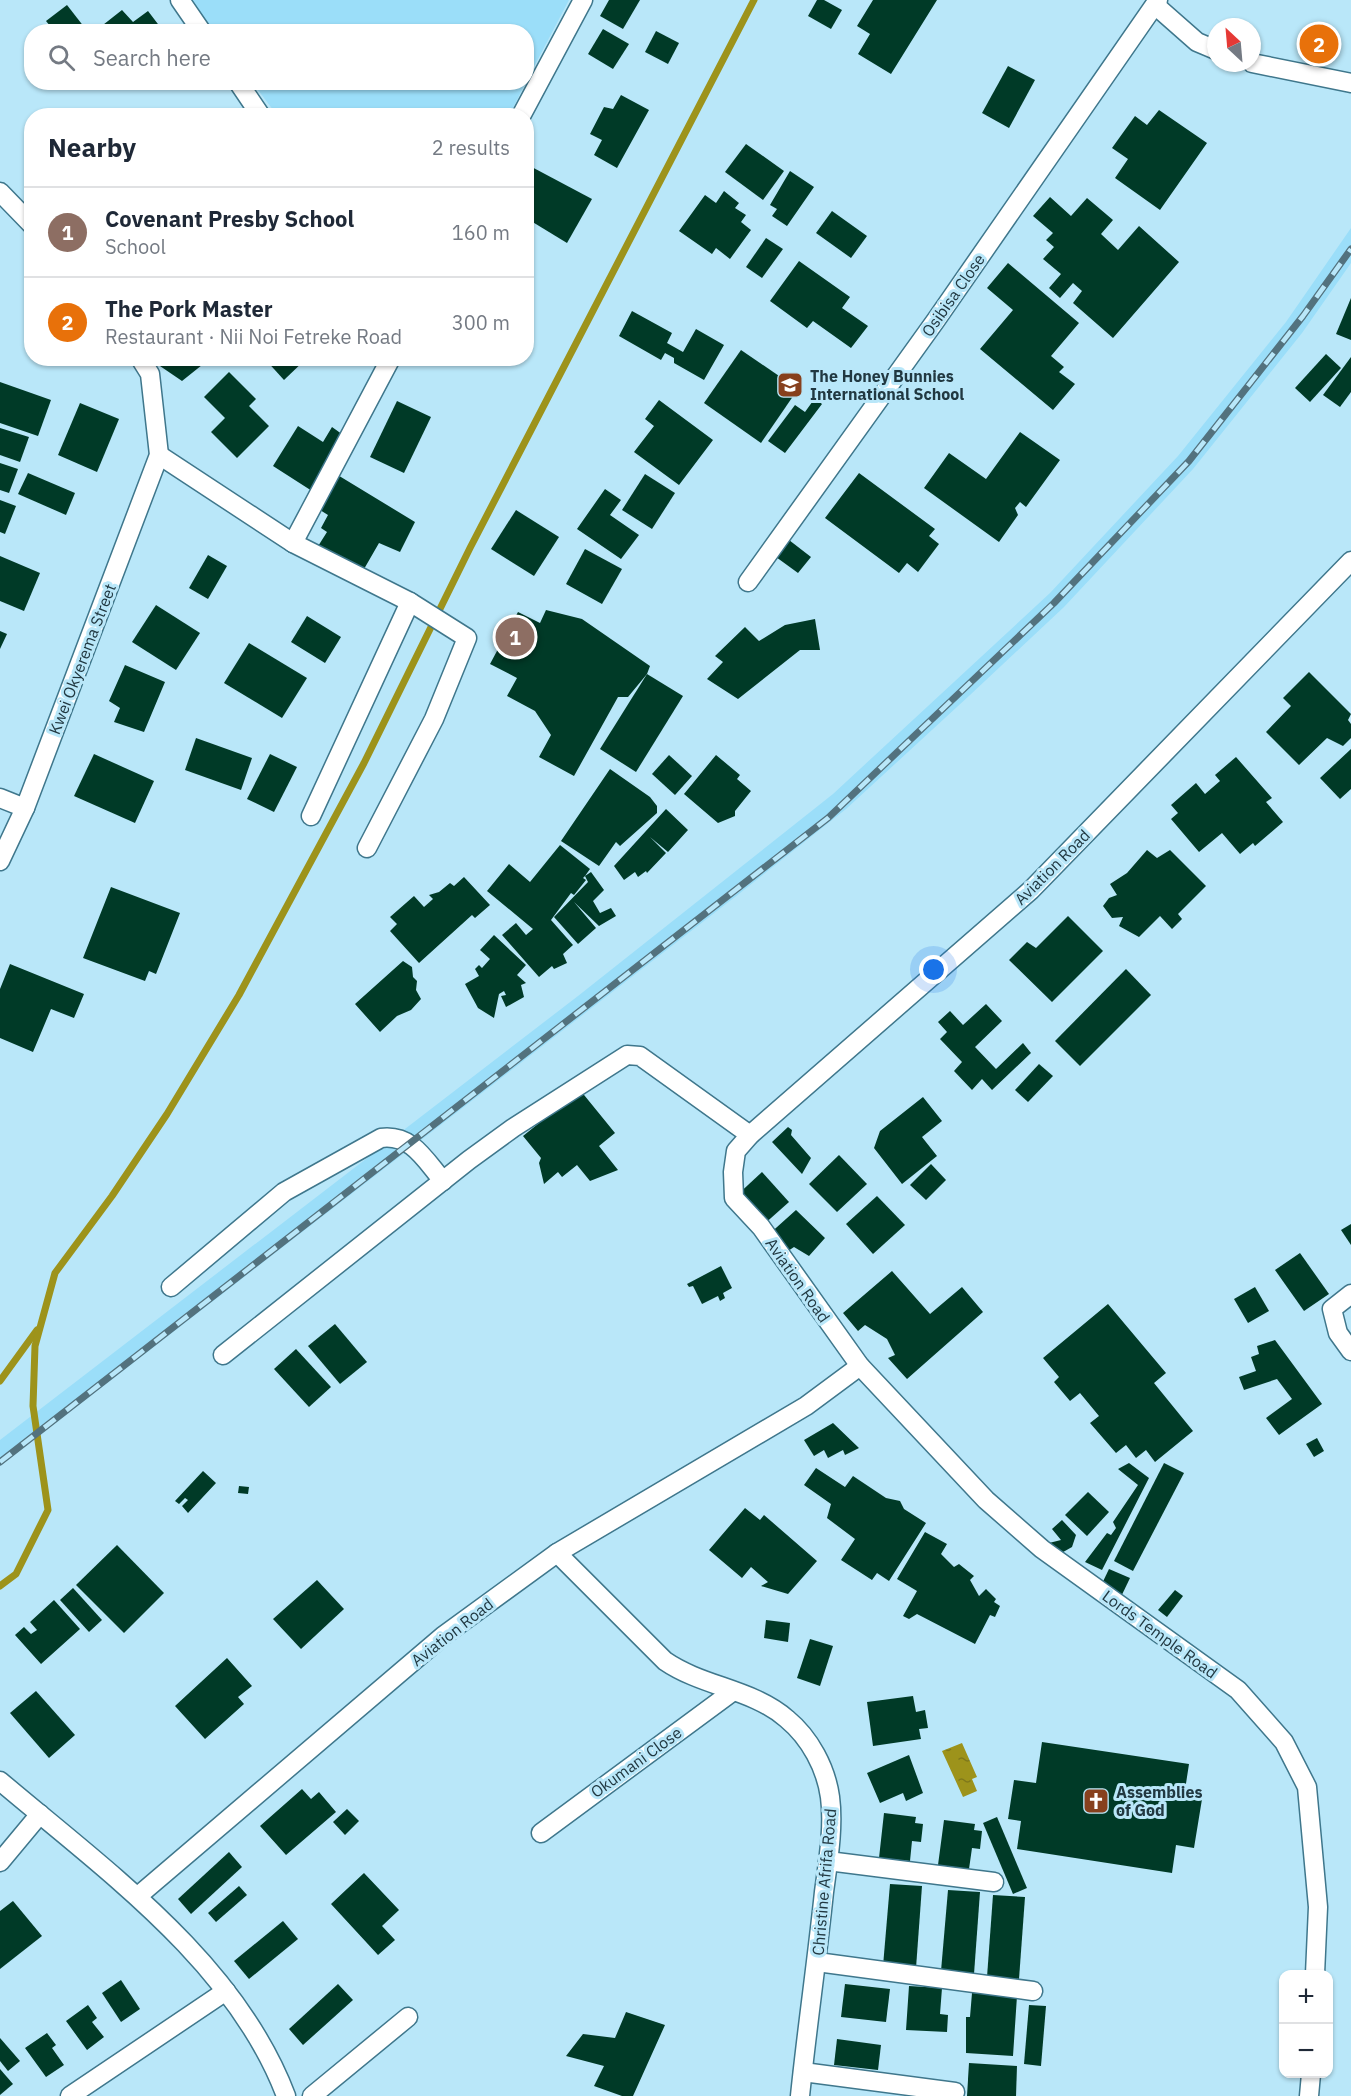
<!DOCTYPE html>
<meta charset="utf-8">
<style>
:root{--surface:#fff;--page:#f6f6f7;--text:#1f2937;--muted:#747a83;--line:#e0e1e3;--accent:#87401d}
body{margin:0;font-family:"IBM Plex Sans",sans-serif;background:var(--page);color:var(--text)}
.controls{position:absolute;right:18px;bottom:18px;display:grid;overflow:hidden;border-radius:12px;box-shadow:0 2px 4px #0004}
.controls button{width:54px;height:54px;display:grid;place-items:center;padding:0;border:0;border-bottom:2px solid var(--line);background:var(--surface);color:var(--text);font:30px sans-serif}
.compass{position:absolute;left:1207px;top:18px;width:54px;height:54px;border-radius:50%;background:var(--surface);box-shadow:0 2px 4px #0004;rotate:334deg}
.you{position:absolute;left:934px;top:970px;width:21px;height:21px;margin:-15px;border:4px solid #fff;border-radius:50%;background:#1a73e8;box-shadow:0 0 0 9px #1a73e833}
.badge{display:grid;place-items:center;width:39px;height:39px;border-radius:50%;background:var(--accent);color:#fff;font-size:20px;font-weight:700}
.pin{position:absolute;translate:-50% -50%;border:3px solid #fff;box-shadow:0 2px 6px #0006}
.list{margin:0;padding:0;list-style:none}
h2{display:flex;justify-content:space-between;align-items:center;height:78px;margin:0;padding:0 24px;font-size:26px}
h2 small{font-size:20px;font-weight:400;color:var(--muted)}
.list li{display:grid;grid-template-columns:39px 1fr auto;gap:18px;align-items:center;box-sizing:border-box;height:90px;padding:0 24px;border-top:2px solid var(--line)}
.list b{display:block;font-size:22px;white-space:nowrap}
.list p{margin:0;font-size:20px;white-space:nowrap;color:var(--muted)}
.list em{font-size:20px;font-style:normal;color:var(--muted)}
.icon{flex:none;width:33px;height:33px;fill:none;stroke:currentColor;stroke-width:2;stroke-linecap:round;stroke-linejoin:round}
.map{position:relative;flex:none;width:1351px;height:2096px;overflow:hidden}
.search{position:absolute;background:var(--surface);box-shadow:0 2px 4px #0004;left:24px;top:24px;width:510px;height:66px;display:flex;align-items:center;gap:15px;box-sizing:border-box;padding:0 21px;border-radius:24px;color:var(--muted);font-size:22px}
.panel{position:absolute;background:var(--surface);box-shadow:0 2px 4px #0004;left:24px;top:108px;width:510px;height:258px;border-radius:24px}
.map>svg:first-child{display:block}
.built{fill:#9bdef9}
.water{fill:url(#water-ripples)}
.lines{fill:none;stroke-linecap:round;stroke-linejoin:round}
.stream{stroke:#9d931b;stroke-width:7}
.building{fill:#003a27}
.minor-casing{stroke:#3f778c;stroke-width:21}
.minor{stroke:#fff;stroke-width:18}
.rail-casing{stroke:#53727e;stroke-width:7}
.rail{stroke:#b9e7f9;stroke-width:4.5;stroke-dasharray:14;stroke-linecap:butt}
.labels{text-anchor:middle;stroke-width:6;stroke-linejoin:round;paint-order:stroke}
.street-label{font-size:16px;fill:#213841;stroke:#b9e7f9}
.poi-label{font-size:16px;font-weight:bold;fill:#213841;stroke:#b9e7f9;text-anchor:start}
</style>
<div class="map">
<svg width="1351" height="2096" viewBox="0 0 1351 2096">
<defs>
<pattern id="water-ripples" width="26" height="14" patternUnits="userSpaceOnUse" patternTransform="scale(1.5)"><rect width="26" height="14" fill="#9d931b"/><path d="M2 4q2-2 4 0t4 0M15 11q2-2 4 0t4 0" fill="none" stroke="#80791a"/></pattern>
</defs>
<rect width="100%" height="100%" fill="#b9e7f9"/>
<!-- built -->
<g class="built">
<polygon points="190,0 569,0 526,82 526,32 213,31"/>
<polygon points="252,82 526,82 509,116 277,115"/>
<polygon points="1351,228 1351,263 1302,333 1193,469 1064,607 970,695 846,809 735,897 0,1466 0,1440 578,996 833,794 1050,593 1178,456 1286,322"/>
</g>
<!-- water -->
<polygon class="water" points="962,1743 977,1777 972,1779 977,1791 963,1797 942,1751"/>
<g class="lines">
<!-- stream -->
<g class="stream">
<polyline points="0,1381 37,1330"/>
<polyline points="0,1586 16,1574 48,1510 33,1406 35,1346 55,1273 112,1196 167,1114 239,995 364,763 470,548 754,0"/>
</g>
</g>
<!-- building -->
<g class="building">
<polygon points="609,0 640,0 623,29 600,16"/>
<polygon points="817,0 824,0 842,10 831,29 808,16"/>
<polygon points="873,0 937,0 891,74 858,54 870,34 857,26"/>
<polygon points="67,5 88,32 55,32 46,21"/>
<polygon points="122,10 133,22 148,11 164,32 94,32"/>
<polygon points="603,29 629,44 613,69 588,54"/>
<polygon points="656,31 679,43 668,64 645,52"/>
<polygon points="1008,66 1035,80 1009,128 982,113"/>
<polygon points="621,95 649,110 617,168 594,155 602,140 590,134 604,107 613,109"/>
<polygon points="1159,110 1207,143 1160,210 1115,178 1128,159 1112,148 1135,116 1147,125"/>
<polygon points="746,144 784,171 763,200 725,172"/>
<polygon points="528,165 592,199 567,243 526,218"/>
<polygon points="790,171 814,187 787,226 772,216 777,209 770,205"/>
<polygon points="724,191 739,203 735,208 746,215 741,222 751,230 730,259 716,248 712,254 679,231 705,195 716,203"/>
<polygon points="1050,197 1071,216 1087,198 1113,220 1101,234 1118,250 1139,226 1179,262 1113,338 1073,303 1082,291 1073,283 1060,298 1049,288 1061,274 1043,259 1054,247 1046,240 1053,233 1033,216"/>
<polygon points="832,211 867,236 851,258 816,233"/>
<polygon points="766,238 783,249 762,278 746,267"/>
<polygon points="799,261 850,297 842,308 868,326 851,348 813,321 807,328 770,301"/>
<polygon points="1008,263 1079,323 1051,356 1064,367 1059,372 1075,384 1053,410 980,349 1013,310 987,288"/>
<polygon points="1351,298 1351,340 1336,334"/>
<polygon points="632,311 672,333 667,343 683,352 696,329 724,345 704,380 674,363 674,358 665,353 661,360 619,336"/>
<polygon points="741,350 798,389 761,443 704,403"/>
<polygon points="1326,354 1341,368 1310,402 1295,388"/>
<polygon points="1351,357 1351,392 1340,407 1323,395"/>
<polygon points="170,358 197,358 202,365 182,381 160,366"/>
<polygon points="264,358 307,358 284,380"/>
<polygon points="229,372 256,399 249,406 269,426 237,458 211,432 225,418 204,397"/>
<polygon points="0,382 51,400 38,436 0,423"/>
<polygon points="815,398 822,404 785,453 768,441 795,405 805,412"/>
<polygon points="659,400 713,440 679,485 634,452 654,426 645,419"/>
<polygon points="397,401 431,417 404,473 370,457"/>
<polygon points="80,403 119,419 97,472 58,455"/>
<polygon points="298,426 323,442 332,427 346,437 312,491 273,466"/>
<polygon points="0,428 29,437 20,462 0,455"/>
<polygon points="1020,432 1060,460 1026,507 1020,502 1015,508 1018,515 999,542 924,488 949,453 986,479"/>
<polygon points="0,463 18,469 9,493 0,490"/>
<polygon points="28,473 75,493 66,515 18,494"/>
<polygon points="859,473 935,529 929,536 939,544 918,572 907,563 899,573 825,518"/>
<polygon points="336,474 415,522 400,552 379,543 360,576 315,551 327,532 321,528 328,515 320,510 327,500 322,498"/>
<polygon points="645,474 675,493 652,529 622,510"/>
<polygon points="605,489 621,500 610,515 639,535 621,559 577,529"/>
<polygon points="0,500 16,506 5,534 0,532"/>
<polygon points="516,510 559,537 534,576 491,549"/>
<polygon points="789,540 811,557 798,573 776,557"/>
<polygon points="585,549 622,569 602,604 566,584"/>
<polygon points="208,555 227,566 208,599 189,588"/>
<polygon points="0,556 40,573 24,611 0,601"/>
<polygon points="156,605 200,633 176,670 132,642"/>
<polygon points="546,610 582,619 650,666 647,674 628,697 618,697 574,776 539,757 551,735 535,711 507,696 517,678 490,664 518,612 540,623"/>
<polygon points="307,616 341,637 325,663 291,642"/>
<polygon points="815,619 820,650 800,650 738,699 707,679 723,662 715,656 745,627 759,641 785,625"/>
<polygon points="0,631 7,634 0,649"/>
<polygon points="249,643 307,678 282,718 224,683"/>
<polygon points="125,665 165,682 144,732 114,722 120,708 109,701"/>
<polygon points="1309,672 1351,714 1348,720 1351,724 1351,738 1343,746 1327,738 1299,765 1266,732 1291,706 1283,698"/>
<polygon points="647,674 683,696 636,772 600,749"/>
<polygon points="196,738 252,758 241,790 185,770"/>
<polygon points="1351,749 1351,789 1340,799 1320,778"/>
<polygon points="94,754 154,781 135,823 74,796"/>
<polygon points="270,754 297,767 274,812 247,799"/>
<polygon points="669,755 692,776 675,795 652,774"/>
<polygon points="716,755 740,775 737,779 751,791 735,811 735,816 718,823 684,794"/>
<polygon points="1236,757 1272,798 1266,802 1283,822 1255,846 1253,843 1240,854 1222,833 1199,852 1171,819 1178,813 1171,805 1196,783 1205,794 1220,781 1215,775"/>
<polygon points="610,769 650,797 657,806 657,813 620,846 616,842 599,866 561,841"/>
<polygon points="666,809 688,830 668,852 650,837 666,853 647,873 646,871 638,877 635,872 624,880 614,866"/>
<polygon points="560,845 590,869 585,876 591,872 604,890 593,901 600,913 611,908 616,916 599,926 574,902 596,928 578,944 554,917 588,882 585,876 583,878 586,880 574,895 571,893 551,920 573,945 563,954 567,963 554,969 552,966 539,977 502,935 516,923 526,935 533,929 487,891 509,864 530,882"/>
<polygon points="1147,850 1157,858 1170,850 1206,886 1178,914 1182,919 1172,929 1160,916 1139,937 1119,926 1123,917 1112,918 1103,906 1109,898 1117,895 1110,884 1127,873"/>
<polygon points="464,877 490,905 475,918 472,915 419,963 390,931 397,924 390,917 414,896 424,907 433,899 429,895 439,892 450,883 454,886"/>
<polygon points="111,887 180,913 156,974 149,971 145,981 83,958"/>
<polygon points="1068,916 1103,951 1052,1002 1009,960 1027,942 1036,948"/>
<polygon points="494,935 526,965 517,975 526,983 521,985 524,997 506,1007 501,996 506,995 504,991 499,994 494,1018 478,1008 465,984 479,976 475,969 479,965 482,968 490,959 480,950"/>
<polygon points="403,961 412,967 413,977 417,981 416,990 421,999 411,1010 397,1016 380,1032 355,1004"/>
<polygon points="10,964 84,994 74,1018 51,1009 33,1052 0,1038 0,989"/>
<polygon points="1126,969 1151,995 1080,1066 1055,1041"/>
<polygon points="986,1004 1002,1021 975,1047 996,1069 1023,1043 1031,1053 992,1090 982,1079 972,1090 954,1071 962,1062 940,1039 947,1032 938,1022 950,1011 963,1025"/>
<polygon points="1039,1064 1053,1076 1028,1102 1015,1090"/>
<polygon points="580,1090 615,1133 599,1146 618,1170 590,1181 577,1165 562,1177 558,1172 544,1184 539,1163 541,1158 523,1136"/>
<polygon points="923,1097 942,1121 922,1137 937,1156 902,1184 874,1148 880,1131"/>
<polygon points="788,1127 792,1130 791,1135 811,1158 802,1174 772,1142"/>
<polygon points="839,1155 867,1184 837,1212 809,1184"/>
<polygon points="931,1164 946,1180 926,1200 910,1185"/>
<polygon points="762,1172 789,1202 761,1227 734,1198"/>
<polygon points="877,1196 905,1225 873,1254 846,1224"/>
<polygon points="796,1210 825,1238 809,1256 794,1247 788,1251 767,1236"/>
<polygon points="1351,1224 1351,1245 1341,1230"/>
<polygon points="1300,1253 1329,1294 1304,1311 1275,1270"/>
<polygon points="721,1266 732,1288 723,1293 725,1298 720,1301 718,1296 702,1304 693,1286 689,1287 687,1284"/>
<polygon points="892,1271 930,1314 962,1287 983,1312 907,1379 888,1358 895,1355 887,1339 865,1325 858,1331 843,1313"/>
<polygon points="1255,1287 1269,1311 1248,1323 1234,1299"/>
<polygon points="1108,1304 1166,1373 1154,1383 1193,1431 1155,1462 1146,1450 1136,1458 1126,1445 1116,1453 1090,1423 1099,1416 1080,1393 1070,1401 1054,1382 1059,1377 1043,1358"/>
<polygon points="335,1324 367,1362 340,1384 308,1346"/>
<polygon points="1275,1340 1322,1404 1279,1435 1266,1418 1292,1399 1277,1379 1244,1390 1239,1377 1256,1371 1251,1357 1259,1354 1257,1346"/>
<polygon points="296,1349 331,1387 309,1407 274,1369"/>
<polygon points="833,1423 859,1448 845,1455 843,1450 828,1458 824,1450 814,1456 804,1440"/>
<polygon points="1317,1438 1324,1451 1314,1457 1306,1444"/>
<polygon points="1129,1463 1149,1478 1102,1570 1085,1562 1107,1533 1111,1535 1116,1528 1113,1522 1138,1485 1118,1469"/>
<polygon points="1164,1463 1184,1473 1133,1571 1114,1561"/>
<polygon points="816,1468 845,1487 853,1476 886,1498 900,1501 904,1509 926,1523 889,1581 877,1573 872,1580 841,1560 855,1539 827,1518 831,1504 804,1485"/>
<polygon points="203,1471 216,1483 188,1513 182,1506 188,1500 185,1498 179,1504 175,1501"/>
<polygon points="239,1486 249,1487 248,1494 238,1493"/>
<polygon points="1088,1492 1109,1512 1087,1536 1065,1515"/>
<polygon points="745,1508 760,1520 764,1515 817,1561 788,1594 761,1586 768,1582 751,1567 742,1578 709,1550"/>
<polygon points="1062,1520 1076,1535 1072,1547 1049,1560 1045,1544 1061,1540 1052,1529"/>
<polygon points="925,1532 947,1544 941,1554 954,1567 959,1564 974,1576 970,1580 979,1596 986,1589 996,1599 994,1602 1000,1606 995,1617 990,1615 975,1644 917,1614 909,1619 903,1616 917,1591 897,1579"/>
<polygon points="117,1545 164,1593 124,1633 76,1585"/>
<polygon points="1109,1569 1130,1578 1118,1603 1097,1594"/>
<polygon points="317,1580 344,1609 301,1649 273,1619"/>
<polygon points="73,1588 102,1620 89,1632 60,1600"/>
<polygon points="1175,1590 1183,1596 1167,1617 1158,1610"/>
<polygon points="54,1600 80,1629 41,1664 15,1635 24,1627 31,1634 37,1630 30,1622"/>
<polygon points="766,1620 790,1623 788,1642 764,1638"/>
<polygon points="810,1639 833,1646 820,1686 797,1678"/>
<polygon points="227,1658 252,1686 238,1697 244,1704 205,1739 175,1706"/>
<polygon points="36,1691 75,1735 49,1758 10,1713"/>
<polygon points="913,1696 916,1712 925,1710 928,1728 919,1729 921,1739 873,1746 867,1702"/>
<polygon points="1042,1742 1189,1764 1185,1790 1203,1793 1194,1848 1176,1845 1172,1873 1017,1849 1021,1821 1008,1819 1014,1780 1036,1783"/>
<polygon points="909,1755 923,1793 906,1801 903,1793 880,1803 867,1773"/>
<polygon points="302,1789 311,1799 319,1792 336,1812 286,1855 260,1826"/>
<polygon points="347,1809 359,1821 345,1835 333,1822"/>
<polygon points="884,1813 916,1817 915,1823 923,1824 921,1842 912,1841 910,1861 879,1858"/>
<polygon points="997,1817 1027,1888 1013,1894 983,1823"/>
<polygon points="944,1820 975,1824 974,1830 982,1831 980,1849 972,1848 969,1869 938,1865"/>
<polygon points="229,1852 242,1867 191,1914 178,1899"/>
<polygon points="364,1873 399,1910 382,1926 395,1940 378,1955 331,1904"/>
<polygon points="890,1884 922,1886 916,1968 883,1966"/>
<polygon points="239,1886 247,1895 216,1922 208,1913"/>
<polygon points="948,1890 980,1892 974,1974 941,1971"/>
<polygon points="993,1895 1025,1897 1019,1979 987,1977"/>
<polygon points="13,1901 42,1936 0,1969 0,1911"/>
<polygon points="283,1921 298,1939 249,1979 234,1961"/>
<polygon points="121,1980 140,2009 121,2022 102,1993"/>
<polygon points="338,1984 353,2000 303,2045 289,2029"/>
<polygon points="845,1984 890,1989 886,2022 841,2017"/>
<polygon points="909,1986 942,1988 940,2014 948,2015 947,2032 906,2030"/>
<polygon points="972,1993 1017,1996 1013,2056 966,2053 966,2017 970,2017"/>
<polygon points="88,2005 97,2018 92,2022 104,2037 87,2050 66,2021"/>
<polygon points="1029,2005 1046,2006 1041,2066 1024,2064"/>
<polygon points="626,2012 665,2025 633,2096 622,2096 594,2086 604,2066 566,2056 583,2034 615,2038"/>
<polygon points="47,2033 56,2045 52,2048 64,2065 46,2077 25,2048"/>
<polygon points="0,2038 20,2061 8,2071 0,2061"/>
<polygon points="837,2039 881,2045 878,2070 834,2065"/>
<polygon points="969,2063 1017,2066 1016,2096 967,2096"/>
<polygon points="0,2069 13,2084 0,2095"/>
</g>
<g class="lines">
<!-- minor casing -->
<g class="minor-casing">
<g id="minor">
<polyline points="180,0 202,32"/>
<polyline points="1155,5 1197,42 1216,50"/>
<polyline points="1252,63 1351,83"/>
<polyline points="238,82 261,116"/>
<polyline points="521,116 583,0"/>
<polyline points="0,192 32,225"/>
<polyline points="159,455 293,543 410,602 467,638 434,719 367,848"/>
<polyline points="293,543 391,358"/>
<polyline points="748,582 936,320 1158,0"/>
<polyline points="0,798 25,808"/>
<polyline points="311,816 410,602"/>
<polyline points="0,861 25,808 159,455 150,374 140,358"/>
<path d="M 171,1287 L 284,1192 L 381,1138 C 412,1134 425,1160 443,1181"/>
<polyline points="1351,1294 1332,1309 1338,1333 1351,1351"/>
<polyline points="223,1355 469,1160 513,1128 627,1055 640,1056 750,1135"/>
<path d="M 557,1553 L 665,1661 C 703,1687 753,1689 787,1719 C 810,1738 826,1768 830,1797 C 834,1827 828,1862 824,1892 C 817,1960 807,2028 800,2096"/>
<path d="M 0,1781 C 105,1870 236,1963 286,2096"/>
<polyline points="541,1833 732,1692"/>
<polyline points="828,1861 994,1882"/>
<polyline points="0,1862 40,1814"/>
<polyline points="138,1896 443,1636 557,1553 806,1406 860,1366"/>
<polyline points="817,1962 1033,1991"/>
<polyline points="1315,1974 1318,1907 1307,1787 1284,1742 1238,1690 1042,1549 986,1500 860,1366 761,1227 734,1198 733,1172 736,1151 750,1135 1031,890 1351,561"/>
<polyline points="803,2072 955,2092"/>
<polyline points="70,2096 226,1991"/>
<polyline points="312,2096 408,2017"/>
<polyline points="1309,2096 1311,2074"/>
</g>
</g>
<!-- minor -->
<use href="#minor" class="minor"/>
<!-- rail casing -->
<g class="rail-casing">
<polyline id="rail" points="0,1462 828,818 1054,603 1189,461 1303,316 1351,249"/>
</g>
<!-- rail -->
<use href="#rail" class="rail"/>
</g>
<!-- icons -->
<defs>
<g id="school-square" transform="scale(1.35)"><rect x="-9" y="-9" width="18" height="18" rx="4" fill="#87401d" stroke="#b9e7f9"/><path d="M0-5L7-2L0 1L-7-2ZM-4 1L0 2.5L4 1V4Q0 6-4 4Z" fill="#fff"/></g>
<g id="church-square" transform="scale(1.35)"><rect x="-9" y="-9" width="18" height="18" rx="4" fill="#87401d" stroke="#b9e7f9"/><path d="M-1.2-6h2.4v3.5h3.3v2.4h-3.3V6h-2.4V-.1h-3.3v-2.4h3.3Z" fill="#fff"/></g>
</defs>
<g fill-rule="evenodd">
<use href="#school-square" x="790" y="385"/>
<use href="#church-square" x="1096" y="1801"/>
</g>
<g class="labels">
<!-- street labels -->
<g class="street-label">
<text transform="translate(953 295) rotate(-55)" y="6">Osibisa Close</text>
<text transform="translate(82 659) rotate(-69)" y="6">Kwei Okyerema Street</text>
<text transform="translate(1052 867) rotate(-45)" y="6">Aviation Road</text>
<text transform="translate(798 1280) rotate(55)" y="6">Aviation Road</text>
<text transform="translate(452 1632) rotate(-38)" y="6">Aviation Road</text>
<text transform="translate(1160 1634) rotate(36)" y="6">Lords Temple Road</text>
<text transform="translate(636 1762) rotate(-36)" y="6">Okumani Close</text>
<text transform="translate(824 1882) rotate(-85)" y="6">Christine Afrifa Road</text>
</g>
<!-- poi labels -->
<g class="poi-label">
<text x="810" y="382">The Honey Bunnies<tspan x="810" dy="18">International School</tspan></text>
<text x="1116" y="1798">Assemblies<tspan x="1116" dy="18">of God</tspan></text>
</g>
</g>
</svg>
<div class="controls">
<button>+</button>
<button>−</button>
</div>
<svg class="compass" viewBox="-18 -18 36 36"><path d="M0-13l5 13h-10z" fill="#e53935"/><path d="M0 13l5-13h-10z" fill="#747a83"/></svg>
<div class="you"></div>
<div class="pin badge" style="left:515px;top:637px;background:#8d6e63">1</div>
<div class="pin badge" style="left:1319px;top:44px;background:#e8710a">2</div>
<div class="search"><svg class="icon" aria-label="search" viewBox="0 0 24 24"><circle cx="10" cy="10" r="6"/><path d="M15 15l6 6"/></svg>Search here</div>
<section class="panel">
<h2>Nearby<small>2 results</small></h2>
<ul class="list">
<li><span class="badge" style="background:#8d6e63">1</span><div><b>Covenant Presby School</b><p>School</p></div><em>160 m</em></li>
<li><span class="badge" style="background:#e8710a">2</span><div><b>The Pork Master</b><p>Restaurant · Nii Noi Fetreke Road</p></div><em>300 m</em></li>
</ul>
</section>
</div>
